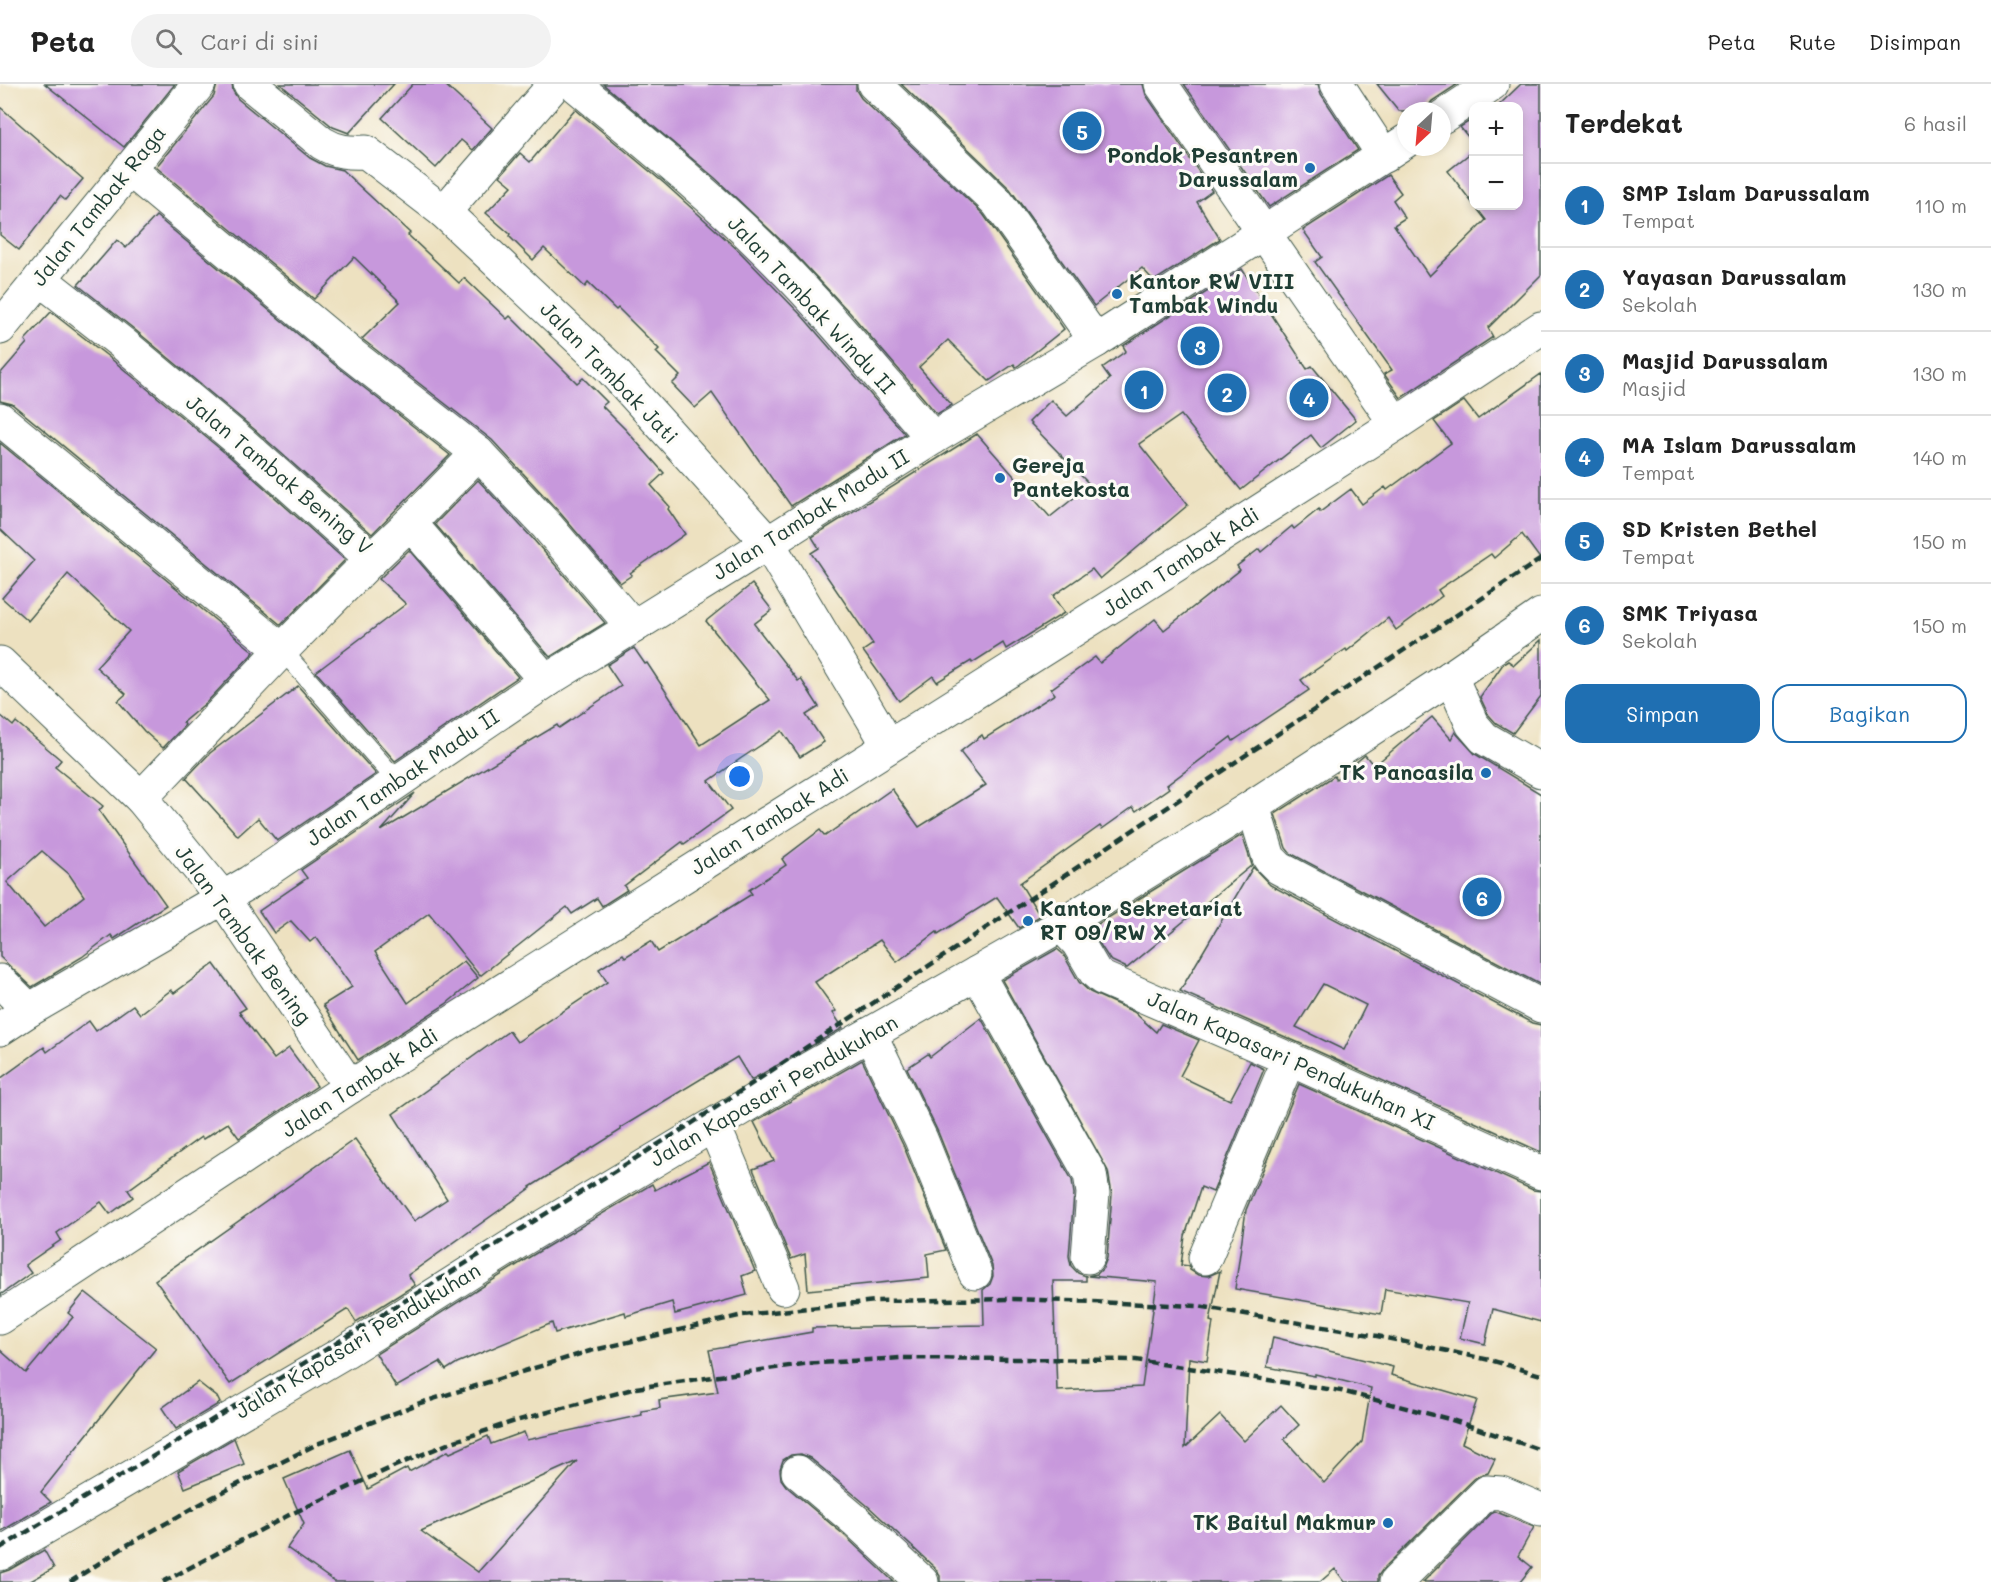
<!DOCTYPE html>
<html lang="id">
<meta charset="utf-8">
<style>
:root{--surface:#fff;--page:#f2f2f2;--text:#222;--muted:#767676;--line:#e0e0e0;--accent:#1f6fb2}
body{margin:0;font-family:Mali,sans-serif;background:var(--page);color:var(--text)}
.controls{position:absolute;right:18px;top:18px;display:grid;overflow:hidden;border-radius:12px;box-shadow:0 3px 9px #0003}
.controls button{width:54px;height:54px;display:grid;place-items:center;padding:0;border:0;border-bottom:2px solid var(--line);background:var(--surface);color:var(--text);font:30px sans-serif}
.compass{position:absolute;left:1397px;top:18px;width:54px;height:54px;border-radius:50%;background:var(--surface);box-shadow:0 3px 9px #0003;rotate:206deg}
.you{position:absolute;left:740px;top:693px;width:21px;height:21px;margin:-15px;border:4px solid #fff;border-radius:50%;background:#1a73e8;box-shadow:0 0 0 9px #1a73e833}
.badge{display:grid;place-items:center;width:39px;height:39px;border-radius:50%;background:var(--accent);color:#fff;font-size:20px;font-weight:700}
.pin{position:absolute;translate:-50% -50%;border:3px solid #fff;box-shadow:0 2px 6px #0006}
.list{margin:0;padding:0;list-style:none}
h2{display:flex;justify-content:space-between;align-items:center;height:78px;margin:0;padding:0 24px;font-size:26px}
h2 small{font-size:20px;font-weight:400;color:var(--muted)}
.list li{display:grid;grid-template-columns:39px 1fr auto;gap:18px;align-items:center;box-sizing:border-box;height:84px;padding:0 24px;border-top:2px solid var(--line)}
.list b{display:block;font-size:22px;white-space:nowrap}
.list p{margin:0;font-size:20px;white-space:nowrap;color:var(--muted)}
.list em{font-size:20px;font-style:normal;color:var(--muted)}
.actions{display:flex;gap:12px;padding:18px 24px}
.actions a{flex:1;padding:14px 0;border:2px solid var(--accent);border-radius:18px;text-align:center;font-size:21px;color:var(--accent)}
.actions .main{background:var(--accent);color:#fff}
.icon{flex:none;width:33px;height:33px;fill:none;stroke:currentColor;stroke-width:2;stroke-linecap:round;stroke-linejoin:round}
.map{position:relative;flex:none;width:1541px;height:1498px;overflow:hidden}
header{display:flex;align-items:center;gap:36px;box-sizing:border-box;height:84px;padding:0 30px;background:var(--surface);border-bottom:2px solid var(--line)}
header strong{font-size:28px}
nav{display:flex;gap:33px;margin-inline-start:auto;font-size:21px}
.search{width:420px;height:54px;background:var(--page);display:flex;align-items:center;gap:15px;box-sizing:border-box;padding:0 21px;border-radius:33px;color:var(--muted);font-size:22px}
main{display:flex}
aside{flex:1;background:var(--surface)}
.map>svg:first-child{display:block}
.building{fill:#c798dc;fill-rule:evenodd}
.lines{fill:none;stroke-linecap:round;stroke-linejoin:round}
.service-casing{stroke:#3e5649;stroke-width:20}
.minor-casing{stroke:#3e5649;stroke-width:35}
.service{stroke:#fff;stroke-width:18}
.minor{stroke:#fff;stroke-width:33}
.rail{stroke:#1f3d34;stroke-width:4.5;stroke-dasharray:9 4.5;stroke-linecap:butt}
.poi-dot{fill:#1f6fb2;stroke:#fdfcf7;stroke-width:2}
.labels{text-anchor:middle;stroke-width:6;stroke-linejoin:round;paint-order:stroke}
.poi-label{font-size:21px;font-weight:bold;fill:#1f3d34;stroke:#fdfcf7;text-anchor:end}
.street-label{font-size:21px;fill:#1f3d34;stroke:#fdfcf7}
</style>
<header>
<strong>Peta</strong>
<div class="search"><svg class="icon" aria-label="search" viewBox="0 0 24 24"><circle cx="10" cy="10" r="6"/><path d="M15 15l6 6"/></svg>Cari di sini</div>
<nav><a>Peta</a><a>Rute</a><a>Disimpan</a></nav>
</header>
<main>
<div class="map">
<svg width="1541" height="1498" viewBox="0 0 1541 1498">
<rect width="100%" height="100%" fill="#fdfcf7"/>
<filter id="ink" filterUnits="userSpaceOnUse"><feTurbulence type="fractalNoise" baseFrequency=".0167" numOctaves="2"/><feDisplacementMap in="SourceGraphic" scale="12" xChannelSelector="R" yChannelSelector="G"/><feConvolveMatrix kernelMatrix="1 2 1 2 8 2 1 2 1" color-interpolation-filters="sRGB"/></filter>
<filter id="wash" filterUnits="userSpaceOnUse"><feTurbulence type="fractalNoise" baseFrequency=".008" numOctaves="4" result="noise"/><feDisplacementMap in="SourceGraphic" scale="24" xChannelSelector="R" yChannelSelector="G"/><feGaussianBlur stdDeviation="1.35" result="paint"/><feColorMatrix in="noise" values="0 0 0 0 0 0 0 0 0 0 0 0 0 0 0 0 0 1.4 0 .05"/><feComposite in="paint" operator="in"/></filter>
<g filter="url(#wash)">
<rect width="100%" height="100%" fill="#ede1c0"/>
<g id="blocks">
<!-- building -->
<g class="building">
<polygon points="45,0 175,0 124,63"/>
<polygon points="217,0 232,0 233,7 238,15 310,74 325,82 342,86 410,149 408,151 459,199 464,194 507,235 510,232 577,299 583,294 607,318 602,322 626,346 664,389 651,401 670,423 668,425 685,450 630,489 632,491 620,499 561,430 492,356 362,255 400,218 354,173 314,215 156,83 214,12"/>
<polygon points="280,0 394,0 349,49 333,43"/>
<polygon points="413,0 444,0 492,44 473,66 461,56 436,84 382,34"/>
<polygon points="603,0 856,0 856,6 861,14 983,130 1064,245 1019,281 1016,283 1014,280 989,297 948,256 919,283 952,321 937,330 851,230 789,164 715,94"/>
<polygon points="901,0 1143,0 1146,11 1212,107 1197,118 1220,155 1154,197 1142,184 1094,222 1010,105"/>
<polygon points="1184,0 1318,0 1321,10 1358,66 1269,123"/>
<polygon points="1377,0 1458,0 1432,17 1425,27 1399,27"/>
<polygon points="1521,0 1541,0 1541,191 1488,244 1493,253 1401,314 1384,290 1392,286 1315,178 1322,173 1303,146 1388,91 1401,109 1393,116 1405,134 1394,141 1429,192 1486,136 1475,122 1518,122 1518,22 1498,22"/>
<polygon points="0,23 83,95 65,116 60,112 19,166 0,151"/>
<polygon points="575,25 665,100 739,167 803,233 905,350 791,422 712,309 695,324 672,300 680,292 656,268 659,265 618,224 616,226 588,199 585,203 544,164 533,176 509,152 510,150 486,129 512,102 500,92 520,69 530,78"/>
<polygon points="1473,35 1473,59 1460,43"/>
<polygon points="1473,67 1473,120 1448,87"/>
<polygon points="156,132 335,281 450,371 372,450 254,345 134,245 78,201 117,156 126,164"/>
<polygon points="1242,185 1307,285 1312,282 1356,336 1321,364 1311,351 1241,406 1181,331 1139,360 1188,421 1100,495 1092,485 1053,512 1064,529 1006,565 1003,559 972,579 971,577 937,598 933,592 899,617 863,567 873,560 811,469 819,464 812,453 977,350 1050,433 1090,401 1029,338 1051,316 1067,332 1110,295 1102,284 1126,267 1123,262"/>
<polygon points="51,228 110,274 230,373 345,476 281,541 12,320 0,317 0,290 27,259 25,256"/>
<polygon points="1541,290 1541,476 1522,450 1494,474 1491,470 1438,506 1442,512 1396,546 1388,534 1347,567 1346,565 1301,596 1309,606 1233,657 1231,653 1167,701 1169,704 1136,727 1133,723 1102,745 1100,742 1020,799 1040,832 1019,844 997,813 938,850 937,848 897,878 880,856 815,898 836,927 833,929 843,944 751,996 737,973 620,1044 621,1046 530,1103 531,1104 408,1191 415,1201 356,1238 348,1225 230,1300 155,1196 355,1055 414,1137 447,1115 393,1030 509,947 517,958 607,898 599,885 623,870 625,873 651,857 658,868 752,810 749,806 786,781 782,775 820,746 825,752 892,705 919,743 986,701 960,668 982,651 984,655 1055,610 1051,605 1095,573 1100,579 1155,535 1164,546 1240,486 1237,482 1259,465 1261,468 1292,442 1294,445 1319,425 1320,428 1351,405 1362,420 1385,403 1387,406 1451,359 1434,337 1464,317 1478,335"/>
<polygon points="0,359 254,568 207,618 183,638 185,641 163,664 144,647 118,617 126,610 96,583 129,547 68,490 28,537 2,514 34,477 0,445"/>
<polygon points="478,396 533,455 605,539 550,573 435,440"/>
<polygon points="409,466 518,593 395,677 316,588 406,520 379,495"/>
<polygon points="752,500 772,526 754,540 798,597 801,595 819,623 806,631 824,658 800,673 782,647 740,675 709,697 731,726 684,760 682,758 624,802 627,806 602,822 597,814 572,830 567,823 480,892 429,829 375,868 408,919 464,877 478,894 446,920 358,976 323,921 352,903 316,853 310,858 291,837 274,849 259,827 307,794 301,786 415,709 381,747 557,641 559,644 621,602 607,581 634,564 645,580 647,579 701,661 770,616 706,537"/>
<polygon points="1541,556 1541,612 1513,649 1496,639 1488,630 1480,613 1503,580 1508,577 1514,581"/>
<polygon points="298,602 376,690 277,757 258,734 238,752 186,694 210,669"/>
<path d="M 0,631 L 13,642 L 16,638 L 61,676 L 55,683 L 103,722 L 99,727 L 166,821 L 114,855 L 111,851 L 82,873 L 32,903 L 0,873 ZM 42,767 L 69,790 L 84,812 L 44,843 L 7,798 Z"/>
<polygon points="1432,633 1451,655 1455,648 1475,670 1541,710 1541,901 1290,769 1286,764 1275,730 1334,692 1336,695 1365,671 1374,682"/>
<polygon points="1242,751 1252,781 1127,884 1110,876 1090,845"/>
<path d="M 1253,783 L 1270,801 L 1532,939 L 1541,941 L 1541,1068 L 1297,958 L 1180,907 ZM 1323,900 L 1366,921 L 1344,966 L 1296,943 Z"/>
<path d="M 1057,865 L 1063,870 L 1079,898 L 1090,908 L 1134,928 L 1156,948 L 1161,940 L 1199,956 L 1180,992 L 1230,1016 L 1250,978 L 1264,985 L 1213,1108 L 1201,1103 L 1185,1152 L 1181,1181 L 1189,1182 L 1190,1186 L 1198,1191 L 1208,1192 L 1220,1187 L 1210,1237 L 1213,1238 L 1207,1277 L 1189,1274 L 1185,1364 L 1220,1331 L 1244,1357 L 1281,1321 L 1299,1341 L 1284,1355 L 1324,1399 L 1362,1358 L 1371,1304 L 1315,1290 L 1315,1292 L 1267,1283 L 1273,1253 L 1393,1283 L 1391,1291 L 1477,1316 L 1462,1359 L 1495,1375 L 1488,1389 L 1480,1391 L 1474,1395 L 1383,1485 L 1378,1492 L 1378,1498 L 1345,1498 L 1335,1485 L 1320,1498 L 940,1498 L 940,1492 L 935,1484 L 869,1423 L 810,1374 L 801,1370 L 791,1371 L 783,1376 L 780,1385 L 781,1395 L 786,1402 L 844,1451 L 894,1498 L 335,1498 L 287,1464 L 304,1440 L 284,1395 L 350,1366 L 368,1405 L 407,1384 L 409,1388 L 448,1367 L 450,1369 L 488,1352 L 491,1360 L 524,1348 L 527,1356 L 642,1331 L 641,1327 L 660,1324 L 659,1316 L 718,1308 L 709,1266 L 812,1248 L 812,1244 L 984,1241 L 983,1206 L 990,1200 L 993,1192 L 992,1182 L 938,1048 L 907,984 L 928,970 L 930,973 L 981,934 L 1072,1096 L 1074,1110 L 1069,1172 L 1071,1182 L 1078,1189 L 1086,1192 L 1086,1197 L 1053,1197 L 1057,1307 L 1142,1303 L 1157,1198 L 1088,1192 L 1097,1190 L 1103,1184 L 1107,1174 L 1112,1110 L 1108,1087 L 1002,896 ZM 577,1377 L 478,1488 L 421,1447 Z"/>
<polygon points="214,880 246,924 239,928 274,975 289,964 317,1002 239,1054 228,1039 203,1055 201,1053 128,1106 133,1113 110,1130 101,1118 57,1149 61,1156 25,1181 31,1189 0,1211 0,995 44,963 47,968 89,937 96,947 133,921 140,930 171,906 174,909"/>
<polygon points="862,976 904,1063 946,1166 927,1170 929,1194 808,1206 805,1170 791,1175 753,1085 774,1077 754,1038"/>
<polygon points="1299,1000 1533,1106 1541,1107 1541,1238 1493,1225 1485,1260 1460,1254 1468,1219 1385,1205 1381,1230 1235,1205 1246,1126"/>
<polygon points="709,1078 755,1187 742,1192 747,1211 675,1230 672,1218 626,1232 625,1228 555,1249 552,1239 457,1279 446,1286 440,1278 396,1303 376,1270 528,1174 652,1100 655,1106"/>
<polygon points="85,1208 156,1264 41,1408 51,1418 0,1448 0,1266 26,1289 73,1233 68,1229"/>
<polygon points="198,1298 217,1313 220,1319 176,1345 162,1324"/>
<polygon points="234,1354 244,1380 185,1404 178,1387"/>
<polygon points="1494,1427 1534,1443 1518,1472 1532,1483 1520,1498 1423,1498"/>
<polygon points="44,1466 54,1484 29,1498 0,1498 0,1489 9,1486"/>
</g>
</g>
</g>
<g filter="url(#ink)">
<use href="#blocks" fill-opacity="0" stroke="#3e5649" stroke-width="1.5"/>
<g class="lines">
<!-- service casing -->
<g class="service-casing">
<polyline id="service" points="282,566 398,698"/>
</g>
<!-- minor casing -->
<g class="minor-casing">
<g id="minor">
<path d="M 250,0 L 322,59 C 337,68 349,69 366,68 L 444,128 L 611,285 L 768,459 L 880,647 L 887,663"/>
<path d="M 574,0 C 643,57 713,113 776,177 C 832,233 881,295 933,354"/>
<polyline points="874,0 997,118 1096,257"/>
<polyline points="1161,0 1396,340"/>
<polyline points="1337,0 1384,72"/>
<polyline points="1442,33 1492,0"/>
<polyline points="129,85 347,267 478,369 547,442 633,543"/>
<polyline points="444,128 555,0"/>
<polyline points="40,195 122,259 242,359 372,475 410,439 546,597"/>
<polyline points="0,244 199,0"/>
<polyline points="0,335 282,566"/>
<polyline points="410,439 478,369"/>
<polyline points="0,579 141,714 222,813 350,1003"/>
<polyline points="1451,593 1472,640 1484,654 1541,687"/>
<polyline points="141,714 282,566 372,475"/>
<polyline points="1253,722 1269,774 1279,784 1541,922"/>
<polyline points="1061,841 1078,859 1095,888 1102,894 1289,975 1541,1089"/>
<polyline points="977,889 1090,1090 1093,1109 1088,1173"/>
<polyline points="0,897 29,926"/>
<polyline points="0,945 29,926 250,798 546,597 768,459 933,354 1096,257 1406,57"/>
<polyline points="870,950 921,1055 975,1189"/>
<polyline points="714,1042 783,1204"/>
<polyline points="1205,1174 1289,975"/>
<polyline points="0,1234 350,1003 1132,509 1396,340 1541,244"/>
<polyline points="798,1388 856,1437 922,1498"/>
<polyline points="0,1470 346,1267 518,1158 775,1004 1061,841 1253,722 1451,593 1541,531"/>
<polyline points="1396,1498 1487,1408 1501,1409 1541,1426"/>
</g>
</g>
<!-- service -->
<use href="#service" class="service"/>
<!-- minor -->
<use href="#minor" class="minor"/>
<!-- rail -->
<g class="rail">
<polyline points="0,1464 152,1373 691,1040 1541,475"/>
<polyline points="70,1498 129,1460 213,1413 317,1360 420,1319 590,1267 743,1231 875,1217 1013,1215 1198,1222 1377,1252 1490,1276 1541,1291"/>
<polyline points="163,1498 289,1431 395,1382 452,1358 512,1338 636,1304 803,1280 901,1274 1136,1276 1341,1307 1449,1335 1541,1366"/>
</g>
</g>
</g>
<!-- markers -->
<g class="poi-dot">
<circle cx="1310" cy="84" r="6"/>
<circle cx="1117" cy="210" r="6"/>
<circle cx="1000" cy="394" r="6"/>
<circle cx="1486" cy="689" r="6"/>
<circle cx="1028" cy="837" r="6"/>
<circle cx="1388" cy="1439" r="6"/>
</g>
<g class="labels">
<!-- poi labels -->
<g class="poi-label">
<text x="1298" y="79">Pondok Pesantren<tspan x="1298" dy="24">Darussalam</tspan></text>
<text x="1129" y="205" text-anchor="start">Kantor RW VIII<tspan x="1129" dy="24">Tambak Windu</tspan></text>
<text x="1012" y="389" text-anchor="start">Gereja<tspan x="1012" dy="24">Pantekosta</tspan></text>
<text x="1474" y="696">TK Pancasila</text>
<text x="1040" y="832" text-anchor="start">Kantor Sekretariat<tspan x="1040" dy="24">RT 09/RW X</tspan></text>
<text x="1376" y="1446">TK Baitul Makmur</text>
</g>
<!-- street labels -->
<g class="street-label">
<text transform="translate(99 122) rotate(-51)" y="7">Jalan Tambak Raga</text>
<text transform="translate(811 221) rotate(47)" y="7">Jalan Tambak Windu II</text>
<text transform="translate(609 289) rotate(46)" y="7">Jalan Tambak Jati</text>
<text transform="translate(279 391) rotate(40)" y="7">Jalan Tambak Bening V</text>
<text transform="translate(811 431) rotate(-32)" y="7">Jalan Tambak Madu II</text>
<text transform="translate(1181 478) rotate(-33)" y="7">Jalan Tambak Adi</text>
<text transform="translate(403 694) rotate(-34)" y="7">Jalan Tambak Madu II</text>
<text transform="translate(770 738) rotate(-32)" y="7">Jalan Tambak Adi</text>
<text transform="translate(243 851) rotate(54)" y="7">Jalan Tambak Bening</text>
<text transform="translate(1291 977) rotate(24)" y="7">Jalan Kapasari Pendukuhan XI</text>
<text transform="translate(360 999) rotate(-33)" y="7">Jalan Tambak Adi</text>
<text transform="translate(774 1007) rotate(-30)" y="7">Jalan Kapasari Pendukuhan</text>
<text transform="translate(358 1257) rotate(-31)" y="7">Jalan Kapasari Pendukuhan</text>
</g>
</g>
</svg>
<div class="controls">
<button>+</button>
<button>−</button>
</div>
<svg class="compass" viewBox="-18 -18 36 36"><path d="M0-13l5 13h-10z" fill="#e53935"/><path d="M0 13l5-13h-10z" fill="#767676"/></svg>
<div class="you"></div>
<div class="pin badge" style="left:1144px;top:306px">1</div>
<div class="pin badge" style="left:1227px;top:309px">2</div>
<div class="pin badge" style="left:1200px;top:262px">3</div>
<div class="pin badge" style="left:1309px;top:314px">4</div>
<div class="pin badge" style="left:1082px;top:47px">5</div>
<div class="pin badge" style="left:1482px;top:813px">6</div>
</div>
<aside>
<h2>Terdekat<small>6 hasil</small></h2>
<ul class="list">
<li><span class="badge">1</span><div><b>SMP Islam Darussalam</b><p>Tempat</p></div><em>110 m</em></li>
<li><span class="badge">2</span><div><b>Yayasan Darussalam</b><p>Sekolah</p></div><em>130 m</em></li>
<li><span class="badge">3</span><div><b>Masjid Darussalam</b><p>Masjid</p></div><em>130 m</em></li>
<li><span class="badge">4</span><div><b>MA Islam Darussalam</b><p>Tempat</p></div><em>140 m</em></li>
<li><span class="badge">5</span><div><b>SD Kristen Bethel</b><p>Tempat</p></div><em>150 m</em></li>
<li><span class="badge">6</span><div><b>SMK Triyasa</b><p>Sekolah</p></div><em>150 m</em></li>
</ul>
<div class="actions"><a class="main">Simpan</a><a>Bagikan</a></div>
</aside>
</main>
